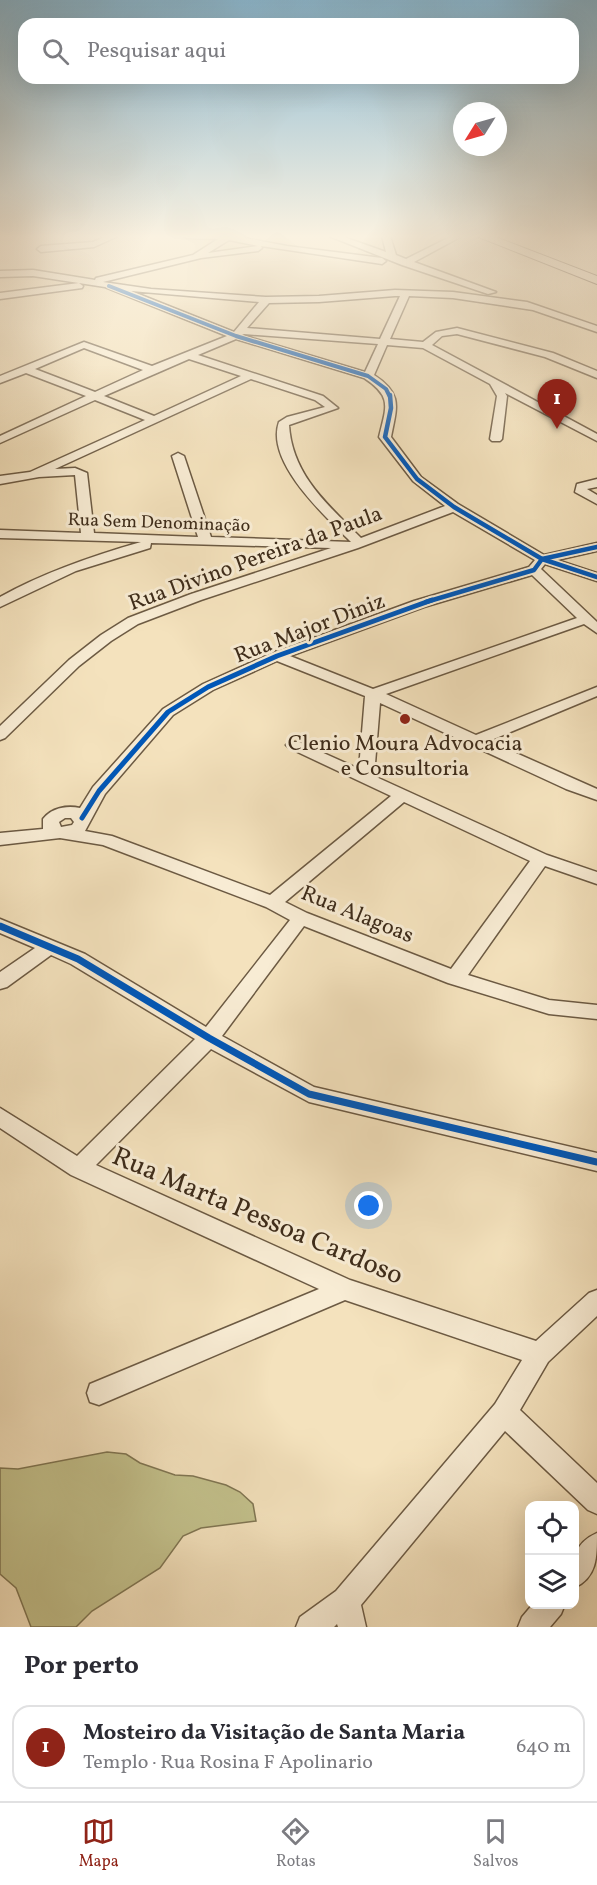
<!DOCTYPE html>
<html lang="pt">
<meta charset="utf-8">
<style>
:root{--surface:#fff;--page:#f2f2f3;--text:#2b2b33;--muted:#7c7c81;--line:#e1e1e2;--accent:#8f2418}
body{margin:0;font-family:Vollkorn,serif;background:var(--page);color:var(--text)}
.controls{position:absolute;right:18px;bottom:18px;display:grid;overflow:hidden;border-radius:12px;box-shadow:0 6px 24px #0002}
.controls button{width:54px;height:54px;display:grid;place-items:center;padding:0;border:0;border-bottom:2px solid var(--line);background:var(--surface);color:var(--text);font:30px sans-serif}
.compass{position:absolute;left:453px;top:102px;width:54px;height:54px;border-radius:50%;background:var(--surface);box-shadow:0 6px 24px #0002;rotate:233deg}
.you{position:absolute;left:369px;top:1206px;width:21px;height:21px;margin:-15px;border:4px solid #fff;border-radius:50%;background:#1a73e8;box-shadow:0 0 0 9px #1a73e833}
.badge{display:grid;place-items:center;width:39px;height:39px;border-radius:50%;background:var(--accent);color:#fff;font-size:20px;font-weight:700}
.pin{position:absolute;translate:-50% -50px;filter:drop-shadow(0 2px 3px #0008)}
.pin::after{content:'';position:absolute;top:32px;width:21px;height:18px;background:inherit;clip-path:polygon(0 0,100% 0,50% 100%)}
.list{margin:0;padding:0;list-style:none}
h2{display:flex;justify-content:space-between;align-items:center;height:78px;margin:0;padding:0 24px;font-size:26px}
h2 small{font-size:20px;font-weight:400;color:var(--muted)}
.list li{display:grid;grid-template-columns:39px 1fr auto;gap:18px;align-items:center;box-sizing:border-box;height:84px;margin:0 12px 12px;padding:0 12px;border:2px solid var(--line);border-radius:18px}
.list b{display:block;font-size:22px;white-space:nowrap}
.list p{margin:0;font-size:20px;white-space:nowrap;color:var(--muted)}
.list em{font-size:20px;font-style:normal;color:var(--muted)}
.icon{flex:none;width:33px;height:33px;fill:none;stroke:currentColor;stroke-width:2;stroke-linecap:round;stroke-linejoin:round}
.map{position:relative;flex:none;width:597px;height:1627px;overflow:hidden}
.search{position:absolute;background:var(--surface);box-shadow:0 6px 24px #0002;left:18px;right:18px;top:18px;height:66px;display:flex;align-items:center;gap:15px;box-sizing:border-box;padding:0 21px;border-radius:18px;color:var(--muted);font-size:22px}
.sheet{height:174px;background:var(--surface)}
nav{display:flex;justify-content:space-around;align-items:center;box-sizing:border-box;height:84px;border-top:2px solid var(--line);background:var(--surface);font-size:16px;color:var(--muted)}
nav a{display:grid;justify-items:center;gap:3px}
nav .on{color:var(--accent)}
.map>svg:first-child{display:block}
.green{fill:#c3c18c;stroke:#807653;stroke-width:1.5}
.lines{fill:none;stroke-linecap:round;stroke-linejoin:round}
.street-casing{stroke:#6c5a43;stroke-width:3}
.secondary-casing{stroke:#3e2c1a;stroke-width:2}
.street{fill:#f8ecd4;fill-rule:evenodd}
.secondary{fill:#f8ecd4;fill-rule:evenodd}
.cycleway-far3-casing{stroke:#f8ecd4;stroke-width:6}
.cycleway-far2-casing{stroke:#f8ecd4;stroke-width:8}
.cycleway-far1-casing{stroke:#f8ecd4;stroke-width:9}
.cycleway-casing{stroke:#f8ecd4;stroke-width:10}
.cycleway-far3{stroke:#0057b8;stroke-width:4}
.cycleway-far2{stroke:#0057b8;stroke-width:4.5}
.cycleway-far1{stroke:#0057b8;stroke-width:5}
.cycleway{stroke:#0057b8;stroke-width:7}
.poi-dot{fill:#8f2418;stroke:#f8ecd4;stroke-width:2}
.labels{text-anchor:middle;stroke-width:6;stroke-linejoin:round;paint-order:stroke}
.far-street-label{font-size:18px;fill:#3e2c1a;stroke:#f8ecd4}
.street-label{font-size:22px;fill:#3e2c1a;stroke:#f8ecd4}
.poi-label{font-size:22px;fill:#3e2c1a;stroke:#f8ecd4}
.near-street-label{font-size:27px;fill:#3e2c1a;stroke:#f8ecd4}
</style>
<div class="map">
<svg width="597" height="1627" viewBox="0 0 597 1627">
<rect width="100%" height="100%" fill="#f4e2bd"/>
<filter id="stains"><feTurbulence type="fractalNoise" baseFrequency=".00333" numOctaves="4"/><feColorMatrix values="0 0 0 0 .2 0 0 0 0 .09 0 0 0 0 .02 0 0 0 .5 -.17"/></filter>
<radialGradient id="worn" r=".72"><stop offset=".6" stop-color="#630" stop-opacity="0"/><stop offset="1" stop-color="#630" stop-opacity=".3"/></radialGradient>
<!-- green -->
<polygon class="green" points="107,1452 126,1454 140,1463 175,1475 193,1476 226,1485 240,1492 253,1504 256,1521 201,1528 183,1536 160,1568 92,1611 76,1627 31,1627 16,1588 0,1574 0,1468 18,1469"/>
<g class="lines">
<!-- street casing -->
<g class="street-casing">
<g id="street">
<polygon points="107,236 118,236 94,247 41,252 37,249 41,246 93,242"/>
<path d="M 183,236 L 235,236 L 287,246 L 382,258 L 386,261 L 382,264 L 261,246 L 262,248 L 258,251 L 201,258 L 103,282 L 151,289 L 266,297 L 319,296 L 395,290 L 453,292 L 527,302 L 597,326 L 597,332 L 533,310 L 453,298 L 409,296 L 390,339 L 423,342 L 436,332 L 457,328 L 553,353 L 597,371 L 597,378 L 545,357 L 457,334 L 442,336 L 432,345 L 597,434 L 597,441 L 505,393 L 507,396 L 502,439 L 500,441 L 492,441 L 490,439 L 497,396 L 490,384 L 423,348 L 387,345 L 374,375 C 403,394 397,406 391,437 L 421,477 L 458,504 L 544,555 L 597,543 L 597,551 L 557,560 L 597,573 L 597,581 L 545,564 L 541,569 L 597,622 L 597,633 L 584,624 L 386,694 L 476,735 L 597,687 L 597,696 L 489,741 L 597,789 L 597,800 L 566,789 L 380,703 L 374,776 L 547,855 L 597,872 L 597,884 L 545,866 L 468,975 L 549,1000 L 597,1005 L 597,1019 L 549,1014 L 448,983 L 304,926 L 222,1036 L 314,1087 L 597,1153 L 597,1171 L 309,1102 L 211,1049 L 96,1165 L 350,1280 L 536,1341 L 589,1293 L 597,1290 L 597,1316 L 548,1362 L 520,1410 L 597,1483 L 597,1514 L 588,1510 L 505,1431 L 361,1605 L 366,1627 L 338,1627 L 337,1624 L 334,1627 L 296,1627 L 300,1617 L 336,1591 L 495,1404 L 522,1360 L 345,1300 L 99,1405 L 90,1402 L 87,1393 L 90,1384 L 319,1289 L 71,1175 L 0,1128 L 0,1108 L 77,1156 L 195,1039 L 71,964 L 51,955 L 7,987 L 0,989 L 0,972 L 35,948 L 0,933 L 0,919 L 85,954 L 206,1027 L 290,920 L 266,907 L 103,845 L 60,838 L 0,845 L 0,833 L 43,829 L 43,819 C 51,808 67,805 80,808 L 93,787 L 163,709 L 203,684 L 272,653 L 414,601 L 529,567 L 535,560 L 453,512 L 358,548 L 201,600 L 138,624 L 111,641 L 79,666 L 5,738 L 0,740 L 0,726 L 69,660 L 101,635 L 128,618 L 191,594 L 331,548 L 151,543 L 150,548 L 76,571 L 0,607 L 0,597 C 45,572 92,556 141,542 L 0,538 L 0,530 L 81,533 L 75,475 L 39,477 L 0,484 L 0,476 L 30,472 L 145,420 L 95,400 L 0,443 L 0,436 L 86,396 L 26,373 L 0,383 L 0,376 L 84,342 L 152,366 L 227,336 L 105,287 L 33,276 L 0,277 L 0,271 L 33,270 L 95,280 L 96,278 L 193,255 L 218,239 L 187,238 ZM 229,240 L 258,246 L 208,253 ZM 131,291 L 259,302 L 234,332 ZM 395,296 L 400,296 L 380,339 L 247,328 L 269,303 L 319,302 ZM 244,334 L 378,344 L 365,372 L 242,335 ZM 236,339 L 364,378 C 393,397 386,407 379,437 L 413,481 L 445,506 L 361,538 C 328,505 292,475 289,425 L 338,408 L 323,396 L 198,355 ZM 84,348 L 143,370 L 95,392 L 35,369 ZM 189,359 L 241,376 L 154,416 L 104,396 ZM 251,379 L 315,400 L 325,407 L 287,417 L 279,422 C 265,462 325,516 351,542 L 211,537 L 184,456 L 178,453 L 172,456 L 198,537 L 94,533 L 87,473 L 75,468 L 55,469 ZM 532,575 L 577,618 L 373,689 L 290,656 L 424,607 ZM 277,661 L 365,696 L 359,769 L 299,742 L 289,742 L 286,745 L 289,748 L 391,796 L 270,895 L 112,836 L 85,831 L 105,794 L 173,715 L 213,690 ZM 404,802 L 530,861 L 451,969 L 307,913 L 285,902 ZM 65,818 L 71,818 L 74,822 L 72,825 L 61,827 L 59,822 Z"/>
<polygon points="329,236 341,236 386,252 382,236 390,236 396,255 406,259 452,236 462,236 414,262 496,292 488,294 402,265"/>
<polygon points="79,283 83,286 82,288 0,299 0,293"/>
<polygon points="597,479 597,487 587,489 597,495 597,504 575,492 577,484"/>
<path d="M 597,1533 C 597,1558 597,1577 574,1588 C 574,1564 570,1545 597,1533 Z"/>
<polygon points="533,1604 565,1604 561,1614 550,1627 518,1627 522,1617"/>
</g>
</g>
<!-- secondary casing -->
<g class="secondary-casing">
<polygon id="secondary" points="476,236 493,236 597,276 597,284"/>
</g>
<!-- street -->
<use href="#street" class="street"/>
<!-- secondary -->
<use href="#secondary" class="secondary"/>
<!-- cycleway-far3 casing -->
<g class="cycleway-far3-casing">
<polyline id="cycleway-far3" points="109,286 236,336 368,376 386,389 390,397"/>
</g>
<!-- cycleway-far2 casing -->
<g class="cycleway-far2-casing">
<g id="cycleway-far2">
<polyline points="390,395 391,408 385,437 417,479 454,507 542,559 597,577"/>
<polyline points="426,602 534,570 542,559 597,547"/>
</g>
</g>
<!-- cycleway-far1 casing -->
<g class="cycleway-far1-casing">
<polyline id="cycleway-far1" points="82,818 99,791 168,712 208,687 277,656 432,600"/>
</g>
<!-- cycleway casing -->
<g class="cycleway-casing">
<polyline id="cycleway" points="0,926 78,959 209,1038 309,1094 597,1162"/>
</g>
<!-- cycleway-far3 -->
<use href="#cycleway-far3" class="cycleway-far3"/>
<!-- cycleway-far2 -->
<use href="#cycleway-far2" class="cycleway-far2"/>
<!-- cycleway-far1 -->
<use href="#cycleway-far1" class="cycleway-far1"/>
<!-- cycleway -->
<use href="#cycleway" class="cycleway"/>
</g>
<!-- sky -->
<linearGradient id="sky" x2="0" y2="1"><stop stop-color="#89b8d2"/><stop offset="0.51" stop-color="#faf2e1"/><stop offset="1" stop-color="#faf2e1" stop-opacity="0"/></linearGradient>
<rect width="597" height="464" fill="url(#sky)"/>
<!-- markers -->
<circle class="poi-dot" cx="405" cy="719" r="6"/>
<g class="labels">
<!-- far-street labels -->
<g class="far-street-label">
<text transform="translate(159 522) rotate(2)" y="6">Rua Sem Denominação</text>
</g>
<!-- street labels -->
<g class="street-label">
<text transform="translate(255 557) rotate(-20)" y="8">Rua Divino Pereira da Paula</text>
<text transform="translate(309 627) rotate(-21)" y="8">Rua Major Diniz</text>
<text transform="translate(358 913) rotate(22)" y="8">Rua Alagoas</text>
</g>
<!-- poi labels -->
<g class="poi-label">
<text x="405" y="750">Clenio Moura Advocacia<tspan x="405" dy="25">e Consultoria</tspan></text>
</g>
<!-- near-street labels -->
<g class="near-street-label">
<text transform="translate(258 1215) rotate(23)" y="9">Rua Marta Pessoa Cardoso</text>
</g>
</g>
<rect width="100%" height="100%" filter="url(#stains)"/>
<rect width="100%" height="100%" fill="url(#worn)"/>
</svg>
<div class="controls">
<button><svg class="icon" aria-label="locate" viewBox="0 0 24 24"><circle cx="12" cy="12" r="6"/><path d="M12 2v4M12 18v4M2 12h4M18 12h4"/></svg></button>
<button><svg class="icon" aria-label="layers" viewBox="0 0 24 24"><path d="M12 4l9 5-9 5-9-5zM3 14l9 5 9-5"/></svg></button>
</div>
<svg class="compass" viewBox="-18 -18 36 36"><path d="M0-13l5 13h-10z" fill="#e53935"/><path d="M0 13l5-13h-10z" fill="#7c7c81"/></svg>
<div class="you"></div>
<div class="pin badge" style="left:557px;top:429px">1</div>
<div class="search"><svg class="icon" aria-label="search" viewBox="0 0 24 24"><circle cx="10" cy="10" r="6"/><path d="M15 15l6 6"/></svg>Pesquisar aqui</div>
</div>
<section class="sheet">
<h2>Por perto<small></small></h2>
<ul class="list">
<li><span class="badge">1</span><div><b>Mosteiro da Visitação de Santa Maria</b><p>Templo · Rua Rosina F Apolinario</p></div><em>640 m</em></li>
</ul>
</section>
<nav>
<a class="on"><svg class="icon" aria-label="map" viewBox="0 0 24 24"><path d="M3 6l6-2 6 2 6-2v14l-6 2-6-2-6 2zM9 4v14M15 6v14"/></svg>Mapa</a>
<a><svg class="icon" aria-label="directions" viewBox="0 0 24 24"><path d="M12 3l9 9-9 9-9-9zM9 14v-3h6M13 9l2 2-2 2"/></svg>Rotas</a>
<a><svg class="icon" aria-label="saved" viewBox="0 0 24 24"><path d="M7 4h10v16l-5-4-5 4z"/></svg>Salvos</a>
</nav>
